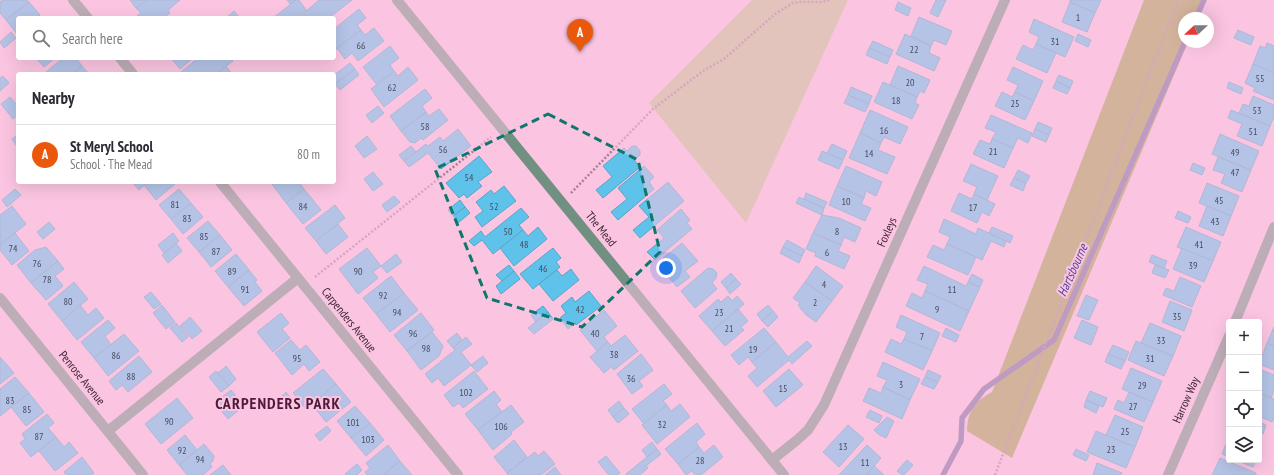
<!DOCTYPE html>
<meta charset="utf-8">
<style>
:root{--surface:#fff;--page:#f7f7f7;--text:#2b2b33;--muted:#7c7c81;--line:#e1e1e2;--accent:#ea580c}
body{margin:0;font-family:"PT Sans Narrow",sans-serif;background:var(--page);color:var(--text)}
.controls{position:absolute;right:12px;bottom:12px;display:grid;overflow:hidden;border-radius:4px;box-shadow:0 4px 16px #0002}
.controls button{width:36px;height:36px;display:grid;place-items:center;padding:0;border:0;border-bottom:1px solid var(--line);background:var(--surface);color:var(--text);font:20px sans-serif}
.compass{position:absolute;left:1178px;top:12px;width:36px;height:36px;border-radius:50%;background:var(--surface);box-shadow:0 4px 16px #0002;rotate:248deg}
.you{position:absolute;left:666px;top:268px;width:14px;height:14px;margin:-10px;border:3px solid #fff;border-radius:50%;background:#1a73e8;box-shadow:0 0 0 6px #1a73e833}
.badge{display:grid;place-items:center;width:26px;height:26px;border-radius:50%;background:var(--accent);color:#fff;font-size:13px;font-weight:700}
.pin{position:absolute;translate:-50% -33px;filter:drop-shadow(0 1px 2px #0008)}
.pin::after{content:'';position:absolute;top:21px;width:14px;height:12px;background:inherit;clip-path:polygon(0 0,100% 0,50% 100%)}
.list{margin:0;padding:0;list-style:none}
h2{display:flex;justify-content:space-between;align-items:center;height:52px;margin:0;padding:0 16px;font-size:17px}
h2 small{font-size:13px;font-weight:400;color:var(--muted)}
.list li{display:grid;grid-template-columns:26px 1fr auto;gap:12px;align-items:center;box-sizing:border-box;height:60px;padding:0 16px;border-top:1px solid var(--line)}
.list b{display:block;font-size:15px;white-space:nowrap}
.list p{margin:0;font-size:13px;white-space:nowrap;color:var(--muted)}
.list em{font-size:13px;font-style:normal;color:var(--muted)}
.icon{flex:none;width:22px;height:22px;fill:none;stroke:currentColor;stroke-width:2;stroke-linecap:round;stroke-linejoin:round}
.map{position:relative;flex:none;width:1274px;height:475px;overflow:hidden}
.search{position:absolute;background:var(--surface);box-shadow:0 4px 16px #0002;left:16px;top:16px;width:320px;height:44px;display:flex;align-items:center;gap:10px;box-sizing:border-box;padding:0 14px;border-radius:4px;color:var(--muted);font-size:15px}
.panel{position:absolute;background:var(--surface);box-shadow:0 4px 16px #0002;left:16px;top:72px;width:320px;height:112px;border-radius:4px}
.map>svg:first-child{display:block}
.green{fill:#c5c491}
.forest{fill:#a29e48}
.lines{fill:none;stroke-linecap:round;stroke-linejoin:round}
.stream{stroke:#7569a1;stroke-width:5.5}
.building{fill:#5ec2ea;stroke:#59a6c5}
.path{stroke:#a87f95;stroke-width:2.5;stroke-dasharray:2 2;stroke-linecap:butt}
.minor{stroke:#719082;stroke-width:10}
.marked{fill:none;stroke:#0f766e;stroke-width:3;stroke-dasharray:8 5;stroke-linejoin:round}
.labels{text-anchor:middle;stroke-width:4;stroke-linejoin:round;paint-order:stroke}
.number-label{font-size:10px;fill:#474c61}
.street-label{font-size:12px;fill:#3f2533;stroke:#fbc5e1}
.water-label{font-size:13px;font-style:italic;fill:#51449c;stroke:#fbc5e1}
.district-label{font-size:16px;font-weight:bold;letter-spacing:1px;fill:#4e1a39;stroke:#fbc5e1}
</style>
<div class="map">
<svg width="1274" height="475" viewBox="0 0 1274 475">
<rect width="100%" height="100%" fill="#fbc5e1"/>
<!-- green -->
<polygon class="green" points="752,0 848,0 746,223 649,103"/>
<!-- forest -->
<path class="forest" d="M 1144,0 L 1206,0 L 1199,18 L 1184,18 L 1184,42 L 1188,42 L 1012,458 L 967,431 C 968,409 974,402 992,392 Z"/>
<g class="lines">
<!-- stream -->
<g class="stream">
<polyline points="1196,18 1204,0"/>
<polyline points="943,475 961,441 962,418 984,389 1054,340 1185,42"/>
</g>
</g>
<!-- building -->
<g class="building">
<polygon points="2,0 27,0 29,2 6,20 0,13 0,2"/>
<polygon points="130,0 147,0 136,8"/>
<polygon points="147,0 180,0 168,10 170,13 163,18 138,18 137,16 141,13 136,8"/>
<polygon points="287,0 296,0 290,4"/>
<polygon points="296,0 299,0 306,10 296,18 273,18"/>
<polygon points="319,0 352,0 329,18 298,18"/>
<polygon points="936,0 946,0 938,17 930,13"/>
<polygon points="1070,0 1101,0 1095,13 1070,2"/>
<polygon points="29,2 40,15 37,18 18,18 17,34 6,20"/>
<polygon points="898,2 911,8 908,16 895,10"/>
<polygon points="1070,2 1095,13 1087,32 1062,22"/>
<polygon points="359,9 366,18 357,25 361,30 334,51 334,29"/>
<polygon points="234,11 240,18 226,18"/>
<polygon points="919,17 952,31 946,45 934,40 931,46 911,36"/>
<polygon points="1034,19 1074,37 1065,57 1036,44 1039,37 1029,32"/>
<polygon points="374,28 384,41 358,61 352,53 345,59 337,48 361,30 365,35"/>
<polygon points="1238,30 1254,37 1251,45 1234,38"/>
<polygon points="11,32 16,38 4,48 0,42"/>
<polygon points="905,34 931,46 929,53 940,58 934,71 896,54"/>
<polygon points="1078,34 1091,40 1088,47 1075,41"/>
<polygon points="873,41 893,50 890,57 869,48"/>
<polygon points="1267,43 1274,46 1274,73 1253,64 1260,46 1265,48"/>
<polygon points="1036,44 1056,53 1047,73 1016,59 1023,45 1033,50"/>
<polygon points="390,46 399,58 390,65 394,71 377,85 363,67"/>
<polygon points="869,48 890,57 887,64 866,55"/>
<polygon points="36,58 55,58 44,67"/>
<polygon points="63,58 76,58 82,66 72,74 48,74 46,72"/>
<polygon points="171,58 193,58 180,69"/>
<polygon points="198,58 231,58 233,61 216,74 183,74 181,72"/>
<polygon points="350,63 355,69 335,84 334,75"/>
<polygon points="1253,64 1274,73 1274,100 1253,91 1255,88 1245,83"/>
<polygon points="82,66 89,74 72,74"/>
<polygon points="226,66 232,74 216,74"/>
<polygon points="898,66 930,80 924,93 920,91 917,97 890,85"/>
<polygon points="408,67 418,80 384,107 371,89 394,71 398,76"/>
<polygon points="1013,67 1043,81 1034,101 1015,92 1018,85 1007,80"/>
<polygon points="355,69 359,75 340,90 335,84"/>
<polygon points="1059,75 1073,81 1070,88 1056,81"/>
<polygon points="3,76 9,83 0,91 0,78"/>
<polygon points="1056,81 1070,88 1067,94 1053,88"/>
<polygon points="883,82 917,97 915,103 919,105 912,119 874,102"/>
<polygon points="1229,82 1243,88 1241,94 1227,88"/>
<polygon points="851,87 872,96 869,104 848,95"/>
<polygon points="425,89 432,98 422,106 426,112 401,131 390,116"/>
<polygon points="1002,92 1012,97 1015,92 1034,101 1025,120 995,106"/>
<polygon points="848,95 869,104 865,112 844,103"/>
<polygon points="1253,96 1274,105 1274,117 1270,126 1239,113 1243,104 1249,106"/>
<polygon points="10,97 18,106 18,115 13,119 1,104"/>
<polygon points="378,106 384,113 372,123 366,115"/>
<polygon points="439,109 448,120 423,140 421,138 415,143 410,142 401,131 426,112 429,116"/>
<polygon points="870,110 908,127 900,144 884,137 881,143 860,133"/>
<polygon points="1231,110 1270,126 1262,146 1237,136 1242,124 1228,118"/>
<polygon points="991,115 1032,133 1028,143 1018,138 1013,148 992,139 996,132 985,128"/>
<polygon points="1038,122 1052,128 1049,135 1035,129"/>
<polygon points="458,129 471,146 441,169 428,153 409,167 404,161 426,144 428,146 440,137 443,141"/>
<polygon points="1035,129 1049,135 1046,142 1032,136"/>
<polygon points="860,133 881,143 878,150 895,157 887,174 849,158"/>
<polygon points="1220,134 1259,151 1251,170 1212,154"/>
<polygon points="18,135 18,148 12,139"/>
<polygon points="367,136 377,149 364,158 355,146"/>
<polygon points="992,139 1013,148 1004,168 973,154 980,140 990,144"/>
<polygon points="832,144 847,151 843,160 827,153"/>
<polygon points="411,146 416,152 404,161 399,155"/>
<polygon points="632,146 636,146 640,151 640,155 634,160 640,167 603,198 596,190 612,177 603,166 624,148 627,151"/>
<polygon points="822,151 843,160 839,169 818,160"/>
<polygon points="479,156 492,172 478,182 482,186 467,198 464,194 459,198 446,183"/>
<polygon points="1218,157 1251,170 1242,192 1221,183 1225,174 1213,170"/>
<polygon points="1193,163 1205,168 1202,175 1190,170"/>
<polygon points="971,164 998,176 987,200 974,194 977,187 963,181"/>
<polygon points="644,166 654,177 649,182 654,189 618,220 611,212 627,199 618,188"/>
<polygon points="846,166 882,182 876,196 866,191 864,198 837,186"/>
<polygon points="1018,170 1030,176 1026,183 1014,178"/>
<polygon points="373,172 383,184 373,191 364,179"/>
<polygon points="1014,178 1026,183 1023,191 1010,185"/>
<polygon points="132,182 148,182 139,190"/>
<polygon points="148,182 173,182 175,184 156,200 144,185"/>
<polygon points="275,182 299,182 304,189 286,203 272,184"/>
<polygon points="668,182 684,201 640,238 633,230 649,217 639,206"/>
<polygon points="1207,183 1239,196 1231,216 1199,203"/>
<polygon points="504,186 516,201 482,227 475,217 483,211 476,202 491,190 494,194"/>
<polygon points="837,186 864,198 861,204 871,208 865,221 829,205"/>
<polygon points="15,189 21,195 7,207 2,200"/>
<polygon points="179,189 191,203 171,219 159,205"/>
<polygon points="304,189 321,210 303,224 286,203"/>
<polygon points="806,193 827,202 824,208 804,199"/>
<polygon points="959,193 972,199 974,194 995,204 989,216 982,212 977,223 951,211"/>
<polygon points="394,196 400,202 387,212 382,205"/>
<polygon points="799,197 824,208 822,215 796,203"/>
<polygon points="460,200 465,207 453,216 448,210"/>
<polygon points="191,203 203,217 183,234 171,219"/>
<polygon points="335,205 345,218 316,241 305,228"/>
<polygon points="12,206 26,224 0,245 0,215"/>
<polygon points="1207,206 1231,216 1223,236 1199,226"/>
<polygon points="465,207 470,213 458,223 453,216"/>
<polygon points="521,208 529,217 519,225 523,230 493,254 482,240 474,246 469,241 481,231 485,237"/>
<polygon points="681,209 690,220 687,223 692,229 655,260 647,252 664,238 657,230"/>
<polygon points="1178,211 1191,217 1188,223 1175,218"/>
<polygon points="822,215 839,218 861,228 855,242 844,237 841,245 813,233"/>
<polygon points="944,219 976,234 978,228 1006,241 1004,247 991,241 982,260 947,244 950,237 939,232"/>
<polygon points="208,221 220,235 199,252 187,238"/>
<polygon points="49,222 55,229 43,239 37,232"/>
<polygon points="338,224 348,237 326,254 316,241"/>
<polygon points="538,227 547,239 514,266 500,248 523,230 528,236"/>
<polygon points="992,227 1013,236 1010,243 989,233"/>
<polygon points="1186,227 1221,242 1213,261 1177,247"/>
<polygon points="15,233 29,251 12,265 0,250 0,245"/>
<polygon points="173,233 179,241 164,253 158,245"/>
<polygon points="813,233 841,245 838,251 850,256 844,269 815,256 816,253 806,249"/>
<polygon points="220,235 232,250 211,267 199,252"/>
<polygon points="787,240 805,250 802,256 783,247"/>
<polygon points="176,243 182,251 168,263 162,255"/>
<polygon points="682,243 698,261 685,271 690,277 677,287 662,269 667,265 662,259"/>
<polygon points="947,244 976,257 968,275 927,257 933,245 944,250"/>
<polygon points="46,247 58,261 31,283 17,265 35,250"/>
<polygon points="783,247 802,256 799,263 780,253"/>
<polygon points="367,248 381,266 373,272 378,278 358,294 339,269"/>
<polygon points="553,248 561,258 556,262 560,267 533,289 520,274"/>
<polygon points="1182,248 1213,261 1204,282 1173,269"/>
<polygon points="236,254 249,270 228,287 215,271"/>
<polygon points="396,254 402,262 387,273 381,266"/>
<polygon points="1152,255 1167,261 1164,268 1149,262"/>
<polygon points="58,261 64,269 55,276 63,286 46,300 31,283"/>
<polygon points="509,265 514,271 502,281 496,275"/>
<polygon points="1155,265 1169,270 1165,278 1152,273"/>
<polygon points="816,266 843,286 832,301 805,282"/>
<polygon points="924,266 966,286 968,282 980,287 969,311 925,291 928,284 917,280"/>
<polygon points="708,268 713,269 717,273 716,278 712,283 717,289 695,308 681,291"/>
<polygon points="571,269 579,280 553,301 539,284 557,270 562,276"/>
<polygon points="249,270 257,280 255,282 262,291 244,306 228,287"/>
<polygon points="514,271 520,279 501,294 496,286"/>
<polygon points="731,273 736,279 726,288 721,282"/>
<polygon points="972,274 983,280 980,287 968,282"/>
<polygon points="391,276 404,293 376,314 363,298"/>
<polygon points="1180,277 1201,286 1192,307 1163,295 1166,288 1174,291"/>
<polygon points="736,279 741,284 730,294 726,288"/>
<polygon points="74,282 88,299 62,321 48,304"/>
<polygon points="805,282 832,301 816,322 806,315 798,305 800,303 793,298"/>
<polygon points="589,291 601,306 576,325 575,323 568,329 560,318 566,313 561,306 572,297 575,302"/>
<polygon points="925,291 969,311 960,331 906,306 912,293 922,298"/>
<polygon points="151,292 161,304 154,309 144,297"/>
<polygon points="404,293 418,310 390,332 376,314"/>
<polygon points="1086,295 1098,300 1089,320 1077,316"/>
<polygon points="728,296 732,301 737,296 744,304 712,331 699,316 718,299 721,302"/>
<polygon points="1170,301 1192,310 1184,331 1162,322"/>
<polygon points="80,305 88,315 96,308 104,318 77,340 62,321"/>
<polygon points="162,305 175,322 166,329 153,313"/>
<polygon points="768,305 773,311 762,321 757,314"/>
<polygon points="543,306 548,312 536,322 531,315"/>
<polygon points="738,309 748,321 741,327 744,330 725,346 712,331"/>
<polygon points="604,310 617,326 604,337 608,342 597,351 580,330"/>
<polygon points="773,311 778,317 768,327 762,321"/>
<polygon points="548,312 553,319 534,334 528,328"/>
<polygon points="281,313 289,323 282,329 290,338 273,352 257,332"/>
<polygon points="421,313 434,330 407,351 394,335"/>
<polygon points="901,315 940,333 932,351 904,339 907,332 896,327"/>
<polygon points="190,317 202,331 192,339 180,326"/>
<polygon points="108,320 115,328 105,336 111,345 94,358 81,342"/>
<polygon points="1082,320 1098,327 1091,345 1074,338"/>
<polygon points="176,323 188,337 182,342 170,328"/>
<polygon points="1150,323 1181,336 1173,356 1141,343"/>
<polygon points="1274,327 1274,346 1267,343"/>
<polygon points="764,328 776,342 752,362 748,357 739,365 731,355"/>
<polygon points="946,328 959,335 956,342 942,336"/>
<polygon points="432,332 443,346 439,356 421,370 407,351"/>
<polygon points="457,333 462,340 453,348 447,341"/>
<polygon points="124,334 139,351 108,376 94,358"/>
<polygon points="625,335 638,351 614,370 611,367 604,373 590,357 608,342 611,346"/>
<polygon points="466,337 472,344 461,352 471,365 444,386 438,378 432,383 425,374 455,350 453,348"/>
<polygon points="891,339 901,344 904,339 932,351 923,370 885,352"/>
<polygon points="291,340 300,350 306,345 320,362 309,371 304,364 292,375 275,353"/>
<polygon points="807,341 812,346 792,364 789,360 757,387 748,376 757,368 752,362 776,342 788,357"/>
<polygon points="1136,341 1173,356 1164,376 1128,360"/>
<polygon points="1267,343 1274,346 1274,370 1259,364"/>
<polygon points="1113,345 1129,352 1125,361 1108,354"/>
<polygon points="641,354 653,370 639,381 643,386 632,394 617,374"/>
<polygon points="1108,354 1125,361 1121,369 1105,362"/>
<polygon points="139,356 152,372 128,392 122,385 116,390 109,381"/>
<polygon points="483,356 488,363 477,372 471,365"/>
<polygon points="0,357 14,373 0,384"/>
<polygon points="883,362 920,379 910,400 883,387 887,380 877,376"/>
<polygon points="226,366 236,379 229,386 218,373"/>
<polygon points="1131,368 1162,381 1153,402 1122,389"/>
<polygon points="323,369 336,384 306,409 293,393"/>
<polygon points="789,369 803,385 776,407 763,391"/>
<polygon points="1259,369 1274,375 1274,390 1271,398 1259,393"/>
<polygon points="928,370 941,376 938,382 925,377"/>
<polygon points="216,371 229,386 221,392 209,377"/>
<polygon points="474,371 488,389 463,408 459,403 453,407 444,395"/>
<polygon points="15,377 29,393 0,416 0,389"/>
<polygon points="925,377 938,382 934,389 921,384"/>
<polygon points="336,384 351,402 326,422 312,404"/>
<polygon points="664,384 672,394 663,401 667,405 644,424 632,409"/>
<polygon points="883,387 910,400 902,419 863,401 869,388 881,393"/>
<polygon points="231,390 244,406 228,419 215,403"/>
<polygon points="494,391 501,400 496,404 502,412 478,430 465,414"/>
<polygon points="1090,391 1107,398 1103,407 1086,400"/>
<polygon points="286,392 291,398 284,405 279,399"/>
<polygon points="1129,392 1153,402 1144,422 1114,409 1118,400 1124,403"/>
<polygon points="29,393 44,412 26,426 11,407"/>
<polygon points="1259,393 1274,399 1274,418 1272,422 1259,416"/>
<polygon points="177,398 193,418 161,444 145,424"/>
<polygon points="1086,400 1099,406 1096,413 1084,407"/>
<polygon points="619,401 624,408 613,417 608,410"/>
<polygon points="680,404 690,417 657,444 642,425 667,405 671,411"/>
<polygon points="511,405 524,422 511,432 512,434 493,450 478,430"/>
<polygon points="355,406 370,423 351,438 337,421"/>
<polygon points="624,408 629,414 618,423 613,417"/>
<polygon points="870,410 882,416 879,423 866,417"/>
<polygon points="47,414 54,423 48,428 56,437 31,457 20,443 25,439 22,434"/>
<polygon points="1115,415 1143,427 1135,447 1106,435"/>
<polygon points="887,417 894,421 886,438 878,434 874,430"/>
<polygon points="1259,422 1266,425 1263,434 1259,432"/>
<polygon points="370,423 384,440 366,456 351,438"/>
<polygon points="697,423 705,434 696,442 699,447 678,464 665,449"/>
<polygon points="848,425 864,439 839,467 823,452"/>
<polygon points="327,426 331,431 320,441 315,435"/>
<polygon points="1096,431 1135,447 1126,468 1087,452"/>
<polygon points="185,435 197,450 179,465 167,450"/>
<polygon points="56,437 64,447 69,442 78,453 55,471 39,451"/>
<polygon points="1229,437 1229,457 1222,454"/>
<polygon points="514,440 527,457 507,473 494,457"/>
<polygon points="652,442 657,449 647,457 642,450"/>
<polygon points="204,444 214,456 213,461 210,464 212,467 203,475 187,475 179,465"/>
<polygon points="388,445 400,461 383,475 367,475 365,472 370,468 366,463"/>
<polygon points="714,445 723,457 701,475 695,475 692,471 686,475 678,464 699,447 704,453"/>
<polygon points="867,445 881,458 866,475 839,475"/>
<polygon points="657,449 661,454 646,466 648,468 640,475 627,475 626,474"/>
<polygon points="1076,449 1089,455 1086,461 1073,455"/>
<polygon points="544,451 555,464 541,475 508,475 507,473 535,452 538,456"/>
<polygon points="606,456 620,473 618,475 609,475 598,462"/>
<polygon points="82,457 94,473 92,475 66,475 64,472"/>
<polygon points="1220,458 1256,473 1256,475 1212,475"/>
<polygon points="907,460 913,465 904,475 902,475 897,471"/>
<polygon points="1236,460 1256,460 1253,467"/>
<polygon points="400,461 412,475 383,475"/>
<polygon points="1097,463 1122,473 1121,475 1093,475"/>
<polygon points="357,464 362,470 357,475 346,475 345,474"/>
<polygon points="223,465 231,475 210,475"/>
<polygon points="874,466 884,475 866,475"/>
<polygon points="555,467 561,475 545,475"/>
</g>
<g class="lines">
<!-- path -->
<g class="path">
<polyline points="571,193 653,109 703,71 724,59 775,14 793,3 801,2 821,2 831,0"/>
<polyline points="315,277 491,137"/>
<polyline points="995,475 1178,0"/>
</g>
<!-- minor -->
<g class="minor">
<polyline points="73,0 88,18"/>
<polyline points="397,0 784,475"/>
<polyline points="120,58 133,74"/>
<polyline points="220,182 458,475"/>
<polyline points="0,298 143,475"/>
<polyline points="1235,322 1274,227"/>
<polyline points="108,431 298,278"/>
<polyline points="772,460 797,440 808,430 824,405 1005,0"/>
<polyline points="1168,475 1229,336"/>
</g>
</g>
<!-- marked area -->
<path d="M0 0H1274V475H0ZM 548,114 L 638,160 L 660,252 L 582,327 L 487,298 L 435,169 Z" fill="#fbc5e1" fill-opacity=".55" fill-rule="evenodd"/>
<path class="marked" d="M 548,114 L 638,160 L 660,252 L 582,327 L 487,298 L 435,169 Z"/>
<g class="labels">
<!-- number labels -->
<g class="number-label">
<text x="1078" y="21">1</text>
<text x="1055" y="45">31</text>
<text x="361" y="49">66</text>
<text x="914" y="53">22</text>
<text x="1260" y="82">55</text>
<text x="910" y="86">20</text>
<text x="392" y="91">62</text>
<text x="896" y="104">18</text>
<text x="1015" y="107">25</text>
<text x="1257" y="114">53</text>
<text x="425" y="130">58</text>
<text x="884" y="134">16</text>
<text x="1253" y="135">51</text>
<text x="443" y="153">56</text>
<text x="993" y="155">21</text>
<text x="1235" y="156">49</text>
<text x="869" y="157">14</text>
<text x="1235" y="176">47</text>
<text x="469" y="181">54</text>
<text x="1219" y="204">45</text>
<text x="846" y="205">10</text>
<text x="175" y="208">81</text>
<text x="303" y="210">84</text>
<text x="494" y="210">52</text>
<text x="973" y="211">17</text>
<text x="187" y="222">83</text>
<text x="1215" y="225">43</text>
<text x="508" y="235">50</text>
<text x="837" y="235">8</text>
<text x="204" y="240">85</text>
<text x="524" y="248">48</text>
<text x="1199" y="248">41</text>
<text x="13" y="252">74</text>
<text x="216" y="255">87</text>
<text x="827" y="256">6</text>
<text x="37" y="267">76</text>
<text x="1193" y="269">39</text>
<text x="543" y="272">46</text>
<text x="232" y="275">89</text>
<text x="358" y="275">90</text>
<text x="47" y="283">78</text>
<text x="824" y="288">4</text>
<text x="245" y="293">91</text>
<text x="952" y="293">11</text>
<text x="383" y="299">92</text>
<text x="68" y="305">80</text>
<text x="815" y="306">2</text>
<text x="580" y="313">42</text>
<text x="937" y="313">9</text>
<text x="397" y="316">94</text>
<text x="719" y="316">23</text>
<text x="1177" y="320">35</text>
<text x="729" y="332">21</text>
<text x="413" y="337">96</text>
<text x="595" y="337">40</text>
<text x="922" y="340">7</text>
<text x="1161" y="344">33</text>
<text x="426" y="352">98</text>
<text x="753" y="353">19</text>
<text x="614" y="358">38</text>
<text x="116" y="359">86</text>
<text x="297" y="362">95</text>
<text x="1150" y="362">31</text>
<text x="131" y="380">88</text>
<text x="631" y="382">36</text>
<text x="901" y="388">3</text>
<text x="1142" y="389">29</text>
<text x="783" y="392">15</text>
<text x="466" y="396">102</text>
<text x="10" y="404">83</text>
<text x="1133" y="410">27</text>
<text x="27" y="413">85</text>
<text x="169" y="425">90</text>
<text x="353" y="426">101</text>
<text x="662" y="428">32</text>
<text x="501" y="430">106</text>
<text x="1125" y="435">25</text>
<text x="39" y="440">87</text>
<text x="368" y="443">103</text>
<text x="843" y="450">13</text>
<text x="1111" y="453">23</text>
<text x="182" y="454">92</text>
<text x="200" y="463">94</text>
<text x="700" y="464">28</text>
<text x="865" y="466">11</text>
</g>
<!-- street labels -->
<g class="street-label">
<text transform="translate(601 229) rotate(51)" y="4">The Mead</text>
<text transform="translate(887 232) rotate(-66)" y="4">Foxleys</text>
<text transform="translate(349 320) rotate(51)" y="4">Carpenders Avenue</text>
<text transform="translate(82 378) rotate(51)" y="4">Penrose Avenue</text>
<text transform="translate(1186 400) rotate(-66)" y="4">Harrow Way</text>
</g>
<!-- water labels -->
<g class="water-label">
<text transform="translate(1072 270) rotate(-66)" y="5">Hartsbourne</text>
</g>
<!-- district labels -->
<g class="district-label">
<text x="278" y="409">CARPENDERS PARK</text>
</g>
</g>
</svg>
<div class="controls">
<button>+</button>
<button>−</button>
<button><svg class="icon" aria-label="locate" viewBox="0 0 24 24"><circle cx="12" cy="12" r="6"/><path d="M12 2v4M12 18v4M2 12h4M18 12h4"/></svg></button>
<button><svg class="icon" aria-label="layers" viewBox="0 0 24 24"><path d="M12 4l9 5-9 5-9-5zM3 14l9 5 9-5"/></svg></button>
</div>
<svg class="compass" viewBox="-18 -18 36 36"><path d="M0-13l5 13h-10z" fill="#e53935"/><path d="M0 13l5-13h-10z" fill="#7c7c81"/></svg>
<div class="you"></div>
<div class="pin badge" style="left:580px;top:52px">A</div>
<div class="search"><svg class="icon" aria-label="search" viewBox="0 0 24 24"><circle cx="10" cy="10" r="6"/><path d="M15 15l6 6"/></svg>Search here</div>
<section class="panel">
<h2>Nearby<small></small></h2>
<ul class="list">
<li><span class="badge">A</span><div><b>St Meryl School</b><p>School · The Mead</p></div><em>80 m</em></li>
</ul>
</section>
</div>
